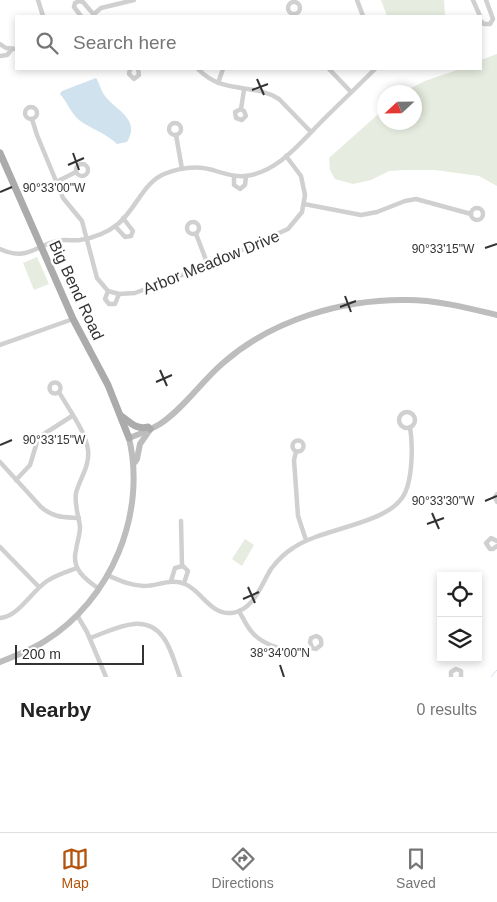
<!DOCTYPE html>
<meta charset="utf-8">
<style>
:root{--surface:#fff;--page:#f6f6f6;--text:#222;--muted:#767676;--line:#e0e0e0;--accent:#b45309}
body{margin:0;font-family:Helvetica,sans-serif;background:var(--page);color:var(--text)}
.controls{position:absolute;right:15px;bottom:15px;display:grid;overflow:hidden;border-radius:0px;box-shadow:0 2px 8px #0003}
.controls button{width:45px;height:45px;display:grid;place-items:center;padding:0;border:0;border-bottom:1px solid var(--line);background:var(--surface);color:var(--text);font:25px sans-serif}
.compass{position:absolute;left:377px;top:85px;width:45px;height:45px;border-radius:50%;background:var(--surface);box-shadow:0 2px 8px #0003;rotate:248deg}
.scale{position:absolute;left:15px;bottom:12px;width:129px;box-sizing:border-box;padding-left:5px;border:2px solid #333;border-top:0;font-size:14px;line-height:18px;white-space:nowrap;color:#333;-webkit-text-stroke:4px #fff;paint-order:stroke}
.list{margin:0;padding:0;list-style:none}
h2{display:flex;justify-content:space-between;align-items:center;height:65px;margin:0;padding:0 20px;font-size:21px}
h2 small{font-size:16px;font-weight:400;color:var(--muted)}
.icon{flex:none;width:28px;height:28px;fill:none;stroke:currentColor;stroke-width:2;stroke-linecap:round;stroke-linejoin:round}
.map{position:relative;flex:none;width:497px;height:677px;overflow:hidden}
.search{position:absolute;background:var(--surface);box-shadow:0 2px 8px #0003;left:15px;right:15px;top:15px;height:55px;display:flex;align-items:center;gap:12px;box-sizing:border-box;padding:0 18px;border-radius:0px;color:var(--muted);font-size:19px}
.sheet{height:155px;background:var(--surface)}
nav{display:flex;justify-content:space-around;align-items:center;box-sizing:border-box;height:70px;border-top:1px solid var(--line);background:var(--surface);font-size:14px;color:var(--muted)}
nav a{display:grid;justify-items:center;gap:2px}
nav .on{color:var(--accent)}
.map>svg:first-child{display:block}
.green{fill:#e6ecdf}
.water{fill:#cfe2ee}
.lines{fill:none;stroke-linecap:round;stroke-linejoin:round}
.stream{stroke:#cfe2ee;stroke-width:1}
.street{stroke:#d0d0d0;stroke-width:4.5}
.secondary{stroke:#bdbdbd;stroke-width:6}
.primary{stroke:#ababab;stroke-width:7}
.ticks{fill:none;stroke:#333;stroke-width:2}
.labels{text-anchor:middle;stroke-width:5;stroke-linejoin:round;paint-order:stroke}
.street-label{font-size:16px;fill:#333;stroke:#fff}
.ticks-label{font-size:12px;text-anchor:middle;fill:#333;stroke:#fff;stroke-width:5;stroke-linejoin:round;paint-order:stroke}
</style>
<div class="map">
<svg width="497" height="677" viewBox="0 0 497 677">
<rect width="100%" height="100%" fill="#fff"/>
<!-- green -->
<g class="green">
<polygon points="381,0 444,0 445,16 387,16"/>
<polygon points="497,54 497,186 479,176 435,170 404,170 389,171 371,180 353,184 335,179 330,170 329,158 384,109 384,122 414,122 414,92 403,92 425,81 460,69 481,69 481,60"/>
<polygon points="37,257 49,284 34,290 23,263"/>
<polygon points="245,539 254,545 242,566 232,559"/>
</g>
<!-- water -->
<path class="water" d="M 96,78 C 100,84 101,91 105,96 C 117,111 141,120 127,142 L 117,144 C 106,133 91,129 79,120 C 70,112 68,103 60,94 L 62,91 Z"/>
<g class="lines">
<!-- stream -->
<polyline class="stream" points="491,677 497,670"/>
<!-- street -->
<g class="street">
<polyline points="38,0 43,16"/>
<polyline points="357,0 363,16"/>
<polyline points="473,0 480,16"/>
<circle cx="294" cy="8" r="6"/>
<polyline points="94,14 101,8 134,0"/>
<polyline points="81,16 74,7 75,3 79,1 83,2 95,16"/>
<polyline points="482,22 484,24 490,24 493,19 486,0"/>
<polyline points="0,44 6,48 16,49"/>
<polyline points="0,56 7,55 12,49"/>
<polyline points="130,69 129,74 134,79 139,75 138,69"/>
<path d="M 198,69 C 224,96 253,82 279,99 L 311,132"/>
<polyline points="329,69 351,92"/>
<polyline points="218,83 223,69"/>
<circle cx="31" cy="113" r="6"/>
<polyline points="241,109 235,112 236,118 242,120 246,116 244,111 241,109 244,90"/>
<polyline points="32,119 37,135 63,198 82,221 97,278 108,291 119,294 135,293 208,265 288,229 302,212 305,195 301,176 286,156"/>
<circle cx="175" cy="129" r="6"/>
<polyline points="176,135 182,169"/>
<circle cx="82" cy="170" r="6"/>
<polyline points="234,176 234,185 240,189 245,185 246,176"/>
<polyline points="56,182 76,172"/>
<polyline points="304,204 361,215 377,212 405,201 416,199 471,214"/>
<circle cx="477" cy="214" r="6"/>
<circle cx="193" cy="228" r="6"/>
<polyline points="115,226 125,237 131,236 133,231 123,218"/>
<polyline points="196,234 208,265"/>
<path d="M 0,249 C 27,261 33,247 57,241 C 65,239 72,241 80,240 C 93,238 108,232 118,224 C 136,209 143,183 164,174 C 181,167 199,165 216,171 C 225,174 235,177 245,176 C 277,173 300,143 321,122 C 339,104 357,87 375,69"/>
<polyline points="108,291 105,299 109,304 115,304 119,294"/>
<polyline points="0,345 73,319"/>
<circle cx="55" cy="388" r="5.5"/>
<path d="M 59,392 C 68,408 86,432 88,450 C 90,466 80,478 76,493 C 74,504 79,517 80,527 C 80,535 77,542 76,550 C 71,569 85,579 99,589"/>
<circle cx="407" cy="420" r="8"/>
<circle cx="298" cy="446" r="5.5"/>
<polyline points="296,452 294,460 298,516 306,540"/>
<path d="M 0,462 L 41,507 C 54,518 63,517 79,518"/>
<polyline points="16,480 30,465 37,442 44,434 72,416"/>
<polyline points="497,494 495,497 497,502"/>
<polyline points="181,521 182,566"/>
<polyline points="497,541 491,538 486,543 490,549 493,549 497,546"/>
<polyline points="0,547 39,587"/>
<path d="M 107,575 C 119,580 131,586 144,586 C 158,586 171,578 185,584 C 202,591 210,615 232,613 C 254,610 261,585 271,569 C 277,561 285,553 293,548 C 322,528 383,525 402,498 C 413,483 413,445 410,427"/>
<polyline points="171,581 175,568 183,566 188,571 184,583"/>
<path d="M 239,611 C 243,618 246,625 251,631 C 260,643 282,651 297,651 C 304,651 309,646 316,649 L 321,645 C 322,640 320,637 316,636 L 311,638 L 310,642 L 312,647"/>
<polyline points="77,615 87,632 106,677"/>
<path d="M 0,618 C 19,616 31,592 47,581 C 56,575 66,572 77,568"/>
<path d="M 90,638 C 113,630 144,611 163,637 C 171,647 175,664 180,677"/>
<polyline points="451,677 451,672 456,669 461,671 461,677"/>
</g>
<!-- secondary -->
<g class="secondary">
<polyline points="135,462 137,459 140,444 149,431"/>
<path d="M 0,662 C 15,656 31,650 45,641 C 111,600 147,514 129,438 C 140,434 150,430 160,424 C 184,408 201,382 223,363 C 272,320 342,299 407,300 C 437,300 468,308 497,315"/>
</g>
<!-- primary -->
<g class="primary">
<polyline points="0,153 73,319 108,385 129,438"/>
<path d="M 121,416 C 130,422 136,430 148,427 L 150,429"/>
</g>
</g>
<!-- ticks -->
<path class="ticks" d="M 257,79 L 264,95M 252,90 L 268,84M 73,153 L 79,170M 68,165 L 84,158M 0,192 L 12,187M 485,248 L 497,244M 345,296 L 351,312M 340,307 L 356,301M 160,370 L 167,386M 156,382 L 172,375M 0,445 L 12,440M 485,501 L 497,496M 432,513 L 439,529M 427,524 L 444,518M 248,587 L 255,603M 243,599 L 259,592M 280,665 L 284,677"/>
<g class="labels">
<!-- street labels -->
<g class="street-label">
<text transform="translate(211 262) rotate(-22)" y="6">Arbor Meadow Drive</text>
<text transform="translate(77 290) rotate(65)" y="6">Big Bend Road</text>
</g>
</g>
<g class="ticks-label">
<text x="54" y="192">90°33'00"W</text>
<text x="443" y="253">90°33'15"W</text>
<text x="54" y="444">90°33'15"W</text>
<text x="443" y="505">90°33'30"W</text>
<text x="280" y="657">38°34'00"N</text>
</g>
</svg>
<div class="controls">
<button><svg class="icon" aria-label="locate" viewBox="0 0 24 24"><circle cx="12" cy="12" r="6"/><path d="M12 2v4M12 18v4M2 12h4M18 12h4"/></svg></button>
<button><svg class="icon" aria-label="layers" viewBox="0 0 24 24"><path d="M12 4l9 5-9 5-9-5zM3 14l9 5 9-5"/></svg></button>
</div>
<svg class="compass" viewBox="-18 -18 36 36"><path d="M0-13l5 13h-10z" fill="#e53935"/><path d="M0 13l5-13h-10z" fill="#767676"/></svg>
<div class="scale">200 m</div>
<div class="search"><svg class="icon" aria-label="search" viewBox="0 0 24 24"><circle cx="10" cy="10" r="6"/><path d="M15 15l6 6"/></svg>Search here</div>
</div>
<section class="sheet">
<h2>Nearby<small>0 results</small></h2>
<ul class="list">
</ul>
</section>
<nav>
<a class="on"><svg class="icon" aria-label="map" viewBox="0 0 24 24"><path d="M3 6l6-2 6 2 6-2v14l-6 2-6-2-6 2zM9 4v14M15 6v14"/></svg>Map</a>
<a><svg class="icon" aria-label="directions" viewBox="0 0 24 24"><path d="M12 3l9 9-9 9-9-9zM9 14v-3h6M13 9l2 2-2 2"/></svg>Directions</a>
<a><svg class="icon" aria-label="saved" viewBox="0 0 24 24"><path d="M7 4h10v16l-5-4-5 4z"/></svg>Saved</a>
</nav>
